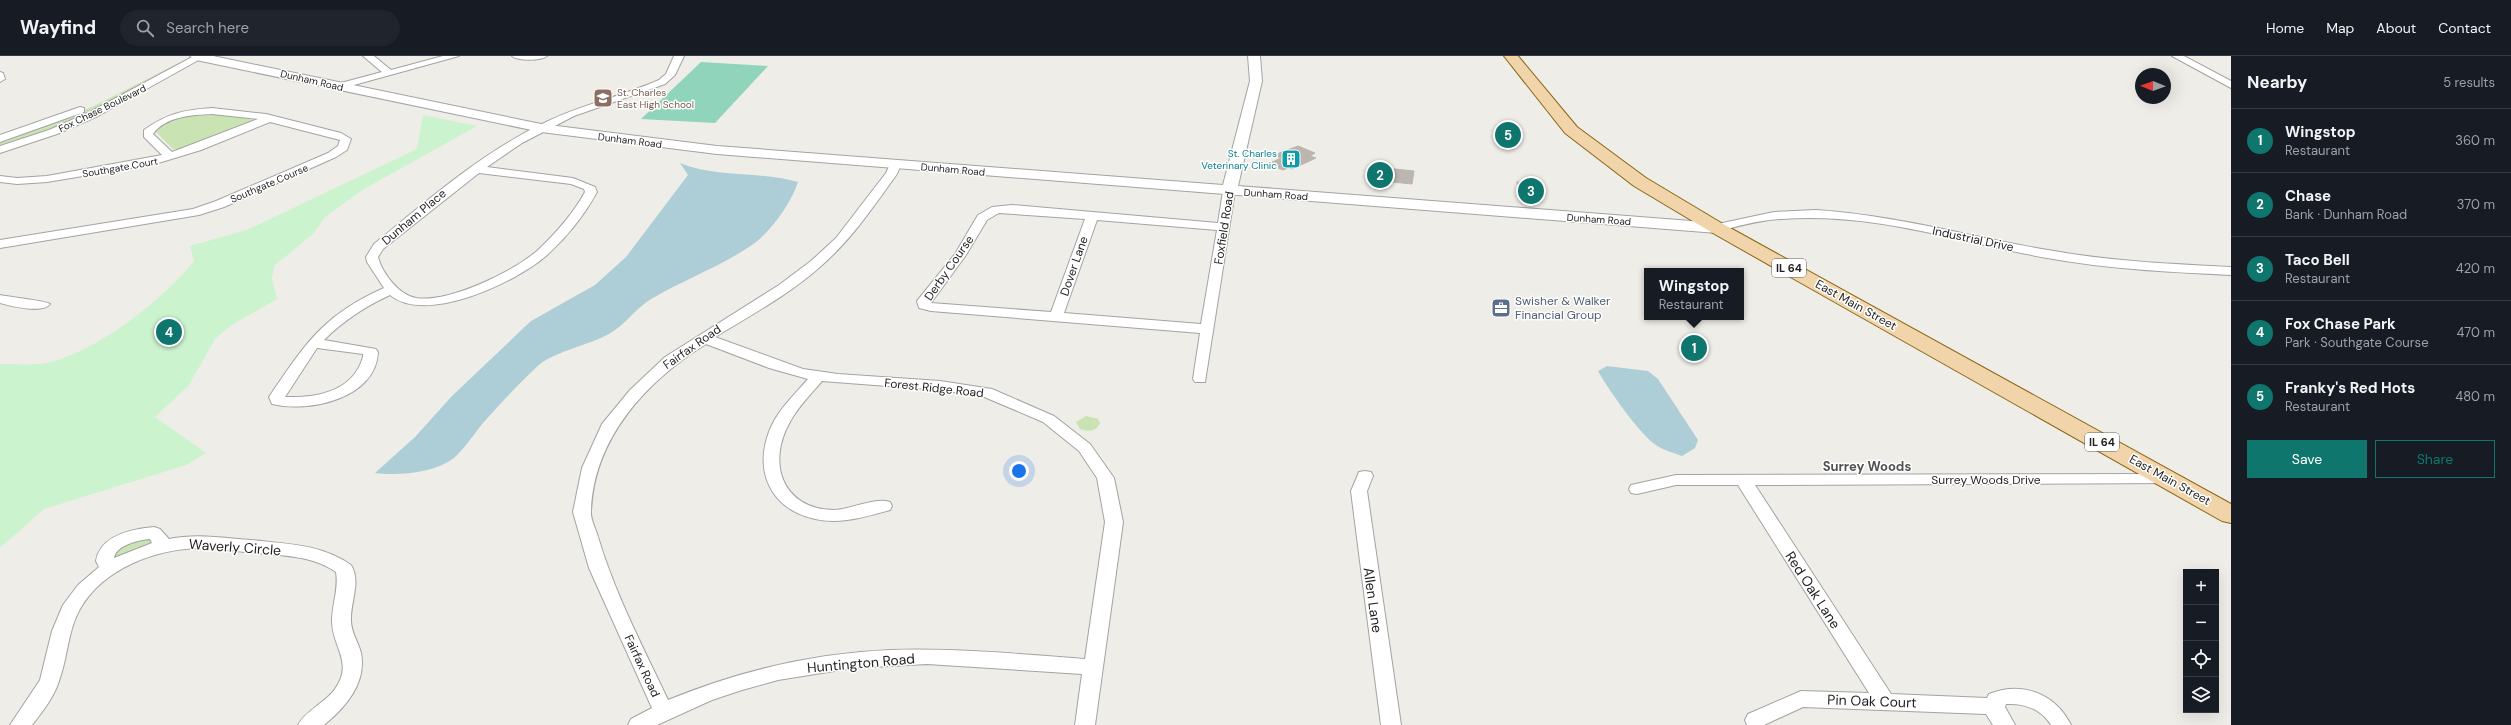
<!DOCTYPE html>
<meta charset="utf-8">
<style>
:root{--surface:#171b24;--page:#20242c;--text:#f1f3f6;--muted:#9ea1a6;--line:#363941;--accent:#0f766e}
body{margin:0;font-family:"DM Sans",sans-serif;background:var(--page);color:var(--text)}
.controls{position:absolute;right:12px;bottom:12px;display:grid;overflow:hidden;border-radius:0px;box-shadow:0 4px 16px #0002}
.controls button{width:36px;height:36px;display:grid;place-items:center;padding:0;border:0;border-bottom:1px solid var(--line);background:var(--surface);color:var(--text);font:20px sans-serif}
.compass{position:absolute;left:2135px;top:12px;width:36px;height:36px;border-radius:50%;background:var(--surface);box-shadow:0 4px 16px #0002;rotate:271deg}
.you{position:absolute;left:1019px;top:415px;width:14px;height:14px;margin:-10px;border:3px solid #fff;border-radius:50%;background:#1a73e8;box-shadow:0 0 0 6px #1a73e833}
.badge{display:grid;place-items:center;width:26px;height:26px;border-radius:50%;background:var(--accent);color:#fff;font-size:13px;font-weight:700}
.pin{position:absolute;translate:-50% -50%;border:2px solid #fff;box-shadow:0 1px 4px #0006}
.popup{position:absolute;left:1644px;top:212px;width:100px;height:52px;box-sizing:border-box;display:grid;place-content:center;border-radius:0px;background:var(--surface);filter:drop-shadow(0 1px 3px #0005);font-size:13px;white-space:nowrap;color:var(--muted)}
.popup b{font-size:15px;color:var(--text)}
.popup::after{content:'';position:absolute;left:50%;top:100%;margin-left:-8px;border:8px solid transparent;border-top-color:var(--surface)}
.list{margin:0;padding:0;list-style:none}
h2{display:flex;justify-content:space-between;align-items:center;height:52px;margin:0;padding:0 16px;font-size:17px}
h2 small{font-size:13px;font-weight:400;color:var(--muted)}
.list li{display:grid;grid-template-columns:26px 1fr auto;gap:12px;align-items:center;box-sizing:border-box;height:64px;padding:0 16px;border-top:1px solid var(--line)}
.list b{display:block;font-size:15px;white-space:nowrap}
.list p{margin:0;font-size:13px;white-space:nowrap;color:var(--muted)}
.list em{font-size:13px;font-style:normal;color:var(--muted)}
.actions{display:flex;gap:8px;padding:12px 16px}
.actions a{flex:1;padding:9px 0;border:1px solid var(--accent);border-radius:0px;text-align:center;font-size:14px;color:var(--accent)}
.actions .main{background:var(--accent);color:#fff}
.icon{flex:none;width:22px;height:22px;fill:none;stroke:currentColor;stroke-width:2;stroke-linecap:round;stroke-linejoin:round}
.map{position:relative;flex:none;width:2231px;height:669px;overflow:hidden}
header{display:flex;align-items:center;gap:24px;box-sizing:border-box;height:56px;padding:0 20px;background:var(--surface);border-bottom:1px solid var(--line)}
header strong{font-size:19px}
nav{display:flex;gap:22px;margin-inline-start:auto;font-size:14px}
.search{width:280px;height:36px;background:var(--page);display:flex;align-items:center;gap:10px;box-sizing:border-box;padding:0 14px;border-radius:22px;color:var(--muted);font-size:15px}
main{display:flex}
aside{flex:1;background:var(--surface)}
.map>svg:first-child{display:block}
.grass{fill:#c9e3b3}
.park{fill:#caf3ce}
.pitch{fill:#8fd4bb}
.water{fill:#adcdd7}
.building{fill:#bcb6b0;stroke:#bfb4ab}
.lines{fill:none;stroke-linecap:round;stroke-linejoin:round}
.minor-casing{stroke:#a3a3a3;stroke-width:2}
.tertiary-casing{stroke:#a3a3a3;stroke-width:2}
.primary-casing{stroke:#896512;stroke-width:2}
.minor{fill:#fff;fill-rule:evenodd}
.tertiary{fill:#fff;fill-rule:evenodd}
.primary{fill:#f1d4aa;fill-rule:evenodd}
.labels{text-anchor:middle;stroke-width:3;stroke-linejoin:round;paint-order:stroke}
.far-street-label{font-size:10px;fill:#1f1f1f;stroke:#fff}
.far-education-label{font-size:10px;fill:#785e54;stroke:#fff;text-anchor:start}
.far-culture-label{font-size:10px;fill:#0d838f;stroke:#fff;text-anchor:end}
.shield{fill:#fff;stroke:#626262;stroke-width:1}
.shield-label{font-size:11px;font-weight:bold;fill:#1f1f1f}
.street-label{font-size:12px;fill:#1f1f1f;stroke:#fff}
.service-label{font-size:12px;fill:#4e5e75;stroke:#fff;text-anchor:start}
.neighbourhood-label{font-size:13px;font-weight:bold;fill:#525252;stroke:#fff}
.near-street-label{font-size:14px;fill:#1f1f1f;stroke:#fff}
</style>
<header>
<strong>Wayfind</strong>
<div class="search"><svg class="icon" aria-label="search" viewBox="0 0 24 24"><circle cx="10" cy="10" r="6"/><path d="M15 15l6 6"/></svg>Search here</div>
<nav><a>Home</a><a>Map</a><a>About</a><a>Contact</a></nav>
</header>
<main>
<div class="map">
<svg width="2231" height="669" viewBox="0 0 2231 669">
<rect width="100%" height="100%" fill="#efede7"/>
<!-- grass -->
<g class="grass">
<path d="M 177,8 L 181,8 C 144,22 112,47 75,64 C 51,75 25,83 0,92 L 0,86 L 92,51 Z"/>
<path d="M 204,56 L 246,61 L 253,65 L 180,94 L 173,93 L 157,77 C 162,62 190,59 204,56 Z"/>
<path d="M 1086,360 L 1098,363 L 1100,367 C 1096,376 1088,376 1080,373 L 1076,366 Z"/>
<polygon points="145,482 150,483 151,489 118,500 115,498 120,490"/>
</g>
<!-- park -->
<path class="park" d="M 423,59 L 477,70 L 364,133 L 325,161 L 314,177 L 274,210 L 272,223 L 277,243 L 230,270 L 215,283 L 189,329 L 155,361 L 206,397 L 186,409 L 44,453 L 0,492 L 0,308 C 13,308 27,309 40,308 C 90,302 163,244 194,205 L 190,190 L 247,174 L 417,93 Z"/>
<!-- pitch -->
<polygon class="pitch" points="701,6 768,10 715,67 641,63"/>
<!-- water -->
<g class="water">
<path d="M 680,107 C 716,122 759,115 798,126 C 790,150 768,180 746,193 C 716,212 682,225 651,243 C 635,253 626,268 609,278 C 591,288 555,296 540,308 C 520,326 501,347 483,367 C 474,378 465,392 454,402 C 434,417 399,420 375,417 L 415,381 L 452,340 L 531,265 L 595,229 L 626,201 L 688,119 Z"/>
<path d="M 1607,310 L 1648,315 L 1658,323 L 1698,384 L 1695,392 L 1682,400 C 1675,397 1666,395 1659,391 C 1642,382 1608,333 1598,315 Z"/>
</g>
<!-- building -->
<g class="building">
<polygon points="1298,90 1315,97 1310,100 1316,102 1292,113 1288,112 1283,114 1268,108 1281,102 1274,99"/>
<polygon points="1385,112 1414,115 1412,128 1382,125"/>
<polygon points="1517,126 1537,128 1539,140 1520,138"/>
</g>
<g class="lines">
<!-- minor casing -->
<g class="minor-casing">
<g id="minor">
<polygon points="194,0 204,1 98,60 57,78 0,97 0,90 49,74 90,56"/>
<polygon points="363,0 374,0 391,14 443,0 459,0 343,32 337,32 337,28 382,16"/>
<path d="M 512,0 L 547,0 C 541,5 518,5 512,0 Z"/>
<path d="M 674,0 L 684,0 L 675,19 L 665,28 L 574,60 L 522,87 L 487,111 L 573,122 L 595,131 L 597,136 C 584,160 566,182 546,200 C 516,226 426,269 390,239 C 366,250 343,265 324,284 L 376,293 L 378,296 C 376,343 308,357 272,348 L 269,341 C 305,288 323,259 384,232 L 367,206 L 366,201 L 374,188 C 427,145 480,98 542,68 C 579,49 620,41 659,24 L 666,18 ZM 479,117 L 571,128 L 584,133 L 585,136 C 573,158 555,178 537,195 C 512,216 449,247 416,242 C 399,239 382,217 378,201 L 383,193 ZM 317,292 L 363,298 L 363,301 C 353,336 316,342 285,341 Z"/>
<polygon points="2172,0 2184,0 2231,25 2231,32"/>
<polygon points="0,16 3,17 5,23 0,26"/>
<polygon points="80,51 84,52 84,56 0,86 0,79"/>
<path d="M 212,52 L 266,58 L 341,77 L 351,83 L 347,94 L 336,101 L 224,151 L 199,159 L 0,192 L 0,184 L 193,153 L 216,145 L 328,97 L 338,90 L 340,84 L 270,66 L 201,94 L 155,108 L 47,126 L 17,128 L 0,126 L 0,120 L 17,122 L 47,120 L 162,99 L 144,81 L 144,74 C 168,57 184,54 212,52 ZM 212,58 L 258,63 L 172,96 L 153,78 C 166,60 192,59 212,58 Z"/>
<path d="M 895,105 L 901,108 L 897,118 C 874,150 851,184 821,210 C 790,238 751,259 715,281 L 803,313 L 838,318 L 940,325 L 992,333 L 1054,360 L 1090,388 L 1114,422 L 1123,466 L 1095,669 L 1075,669 L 1082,618 L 927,608 L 853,612 L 778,624 L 742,634 L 712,644 L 657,669 L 628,669 L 631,663 L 652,652 L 589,512 L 573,456 L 582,412 L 602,368 L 630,334 L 665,301 L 779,229 L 811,205 L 836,182 L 886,117 L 891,106 ZM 706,288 L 769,312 L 808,323 C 795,338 779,353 771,371 C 749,421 778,464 833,465 C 852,465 872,459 890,454 L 892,450 L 890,446 C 873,441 851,454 833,454 C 781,452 767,406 790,366 C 798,351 811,338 822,325 L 940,334 L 982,340 L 1043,366 L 1079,395 L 1097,422 L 1105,466 L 1085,603 C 1020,598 956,592 891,594 C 814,597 739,615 668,644 C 643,591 615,538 598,481 C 596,473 590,463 591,455 C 594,381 647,325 706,288 Z"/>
<path d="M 1229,132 L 1235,135 L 1205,326 L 1195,326 L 1193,323 L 1200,277 L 931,255 L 919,252 L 917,245 L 955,198 L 978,159 L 992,151 L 1012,149 L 1218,167 L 1223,135 ZM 999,157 L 1085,163 L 1051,256 L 931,247 L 966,199 L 987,164 ZM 1097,164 L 1217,174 L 1201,268 L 1064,257 Z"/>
<path d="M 1816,154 C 1895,159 1970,181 2048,194 C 2108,205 2170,208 2231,211 L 2231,219 C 2170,216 2108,213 2047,202 C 1959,186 1873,156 1782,163 C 1760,164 1738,170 1717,176 L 1711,172 L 1713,169 L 1774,156 Z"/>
<path d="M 0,239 C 9,241 47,245 50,248 C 43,258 10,250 0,247 Z"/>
<polygon points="1365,415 1371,416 1373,420 1367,435 1401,669 1381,669 1351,435 1359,416"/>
<path d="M 2168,418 L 2174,419 L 2176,423 L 2174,427 L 1755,429 L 1891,638 L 1987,642 L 1989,638 C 2022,625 2055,637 2071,669 L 2051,669 C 2041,653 2024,647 2006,648 L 2005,651 L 2015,669 L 1993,669 L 1986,658 L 1803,651 L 1764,669 L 1747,669 L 1745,664 L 1748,658 L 1801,635 L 1869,637 L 1738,429 L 1676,429 L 1637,438 L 1631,437 L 1629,433 L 1631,429 L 1676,419 Z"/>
<path d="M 154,471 L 160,473 L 169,483 C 197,477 223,482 251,484 C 286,488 321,488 351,509 C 361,525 351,545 351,562 C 350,575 358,585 361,597 C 367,627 345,652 324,669 L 298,669 C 305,655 325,647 335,633 C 354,606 332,591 332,565 C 332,548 339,533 336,516 C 313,500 286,500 258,497 C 239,496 220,492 200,492 C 156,493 103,512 80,553 C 68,574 68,599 60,622 C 55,640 43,655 32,669 L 10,669 L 40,624 L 52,575 L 63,549 L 78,529 L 99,511 L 96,505 C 100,479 132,473 154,471 ZM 150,483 L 152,487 L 114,502 C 116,489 139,484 150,483 Z"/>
</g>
</g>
<!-- tertiary casing -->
<g class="tertiary-casing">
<polygon id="tertiary" points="190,0 213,0 541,68 717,90 1223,129 1250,25 1248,0 1260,0 1262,25 1238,130 1717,167 1725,172 1717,177 717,98 541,76 196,4"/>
</g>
<!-- primary casing -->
<g class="primary-casing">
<polygon id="primary" points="1504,0 1518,0 1577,71 1646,122 1723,168 2231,448 2231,467 2222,465 1711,176 1634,130 1565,77"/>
</g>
<!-- minor -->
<use href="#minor" class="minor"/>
<!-- tertiary -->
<use href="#tertiary" class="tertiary"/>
<!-- primary -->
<use href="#primary" class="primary"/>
</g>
<!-- icons -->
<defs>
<g id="school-square" transform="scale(1)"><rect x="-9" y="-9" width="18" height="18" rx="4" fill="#8d6e63" stroke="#fff"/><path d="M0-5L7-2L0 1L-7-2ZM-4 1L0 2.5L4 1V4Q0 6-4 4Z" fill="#fff"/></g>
<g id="building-square" transform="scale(1)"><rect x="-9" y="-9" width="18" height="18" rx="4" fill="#0f9aa8" stroke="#fff"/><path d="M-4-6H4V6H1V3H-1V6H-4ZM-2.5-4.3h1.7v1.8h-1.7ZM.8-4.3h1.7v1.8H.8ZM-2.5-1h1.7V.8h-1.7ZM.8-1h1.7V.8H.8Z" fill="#fff"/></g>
<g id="office-square" transform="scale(1)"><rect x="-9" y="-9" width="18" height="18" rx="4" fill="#5c6f8a" stroke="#fff"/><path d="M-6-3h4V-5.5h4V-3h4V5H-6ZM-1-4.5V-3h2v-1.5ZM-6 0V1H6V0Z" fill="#fff"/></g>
</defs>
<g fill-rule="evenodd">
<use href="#school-square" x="603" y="42"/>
<use href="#building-square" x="1291" y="103"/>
<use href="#office-square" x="1501" y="252"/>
</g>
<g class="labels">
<!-- far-street labels -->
<g class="far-street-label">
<text transform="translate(312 24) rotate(13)" y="4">Dunham Road</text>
<text transform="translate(102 52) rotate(-26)" y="4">Fox Chase Boulevard</text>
<text transform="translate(630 84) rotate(7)" y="4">Dunham Road</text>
<text transform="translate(120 111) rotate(-10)" y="4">Southgate Court</text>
<text transform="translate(953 113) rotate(5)" y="4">Dunham Road</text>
<text transform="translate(269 127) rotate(-23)" y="4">Southgate Course</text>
<text transform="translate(1276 138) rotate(4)" y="4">Dunham Road</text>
<text transform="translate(1599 163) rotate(4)" y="4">Dunham Road</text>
</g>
<!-- far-education labels -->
<g class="far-education-label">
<text x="617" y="40">St. Charles<tspan x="617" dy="12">East High School</tspan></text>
</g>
<!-- far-culture labels -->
<g class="far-culture-label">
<text x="1277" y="101">St. Charles<tspan x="1277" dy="12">Veterinary Clinic</tspan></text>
</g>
<!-- shield labels -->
<g class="shield">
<rect x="1772" y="203" width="34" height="18" rx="3"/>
<rect x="2085" y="377" width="34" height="18" rx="3"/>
</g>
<g class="shield-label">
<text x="1789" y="216">IL 64</text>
<text x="2102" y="390">IL 64</text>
</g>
<!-- street labels -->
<g class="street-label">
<text transform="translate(414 161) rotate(-40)" y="4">Dunham Place</text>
<text transform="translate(1224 172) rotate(-81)" y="4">Foxfield Road</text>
<text transform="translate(1973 183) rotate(12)" y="4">Industrial Drive</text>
<text transform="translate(1074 210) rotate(-71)" y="4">Dover Lane</text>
<text transform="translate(949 212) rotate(-55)" y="4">Derby Course</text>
<text transform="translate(1856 249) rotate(29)" y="4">East Main Street</text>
<text transform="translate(692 291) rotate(-35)" y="4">Fairfax Road</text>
<text transform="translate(934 332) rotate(6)" y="4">Forest Ridge Road</text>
<text x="1986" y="428">Surrey Woods Drive</text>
<text transform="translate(2170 424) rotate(29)" y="4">East Main Street</text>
<text transform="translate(642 610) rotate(65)" y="4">Fairfax Road</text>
</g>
<!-- service labels -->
<g class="service-label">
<text x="1515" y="249">Swisher &amp; Walker<tspan x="1515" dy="14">Financial Group</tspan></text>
</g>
<!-- neighbourhood labels -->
<g class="neighbourhood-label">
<text x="1867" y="415">Surrey Woods</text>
</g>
<!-- near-street labels -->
<g class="near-street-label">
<text transform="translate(235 491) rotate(4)" y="5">Waverly Circle</text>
<text transform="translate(1813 534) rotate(57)" y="5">Red Oak Lane</text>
<text transform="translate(1373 544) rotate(82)" y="5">Allen Lane</text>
<text transform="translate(861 607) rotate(-5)" y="5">Huntington Road</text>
<text transform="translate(1872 645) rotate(2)" y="5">Pin Oak Court</text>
</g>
</g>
</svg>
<div class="controls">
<button>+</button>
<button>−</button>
<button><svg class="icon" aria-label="locate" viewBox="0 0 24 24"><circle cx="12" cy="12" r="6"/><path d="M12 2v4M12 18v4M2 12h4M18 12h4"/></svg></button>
<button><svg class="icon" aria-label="layers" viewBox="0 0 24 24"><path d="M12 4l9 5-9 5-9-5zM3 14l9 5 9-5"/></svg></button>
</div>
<svg class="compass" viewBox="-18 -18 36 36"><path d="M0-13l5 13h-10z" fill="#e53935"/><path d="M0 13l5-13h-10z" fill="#9ea1a6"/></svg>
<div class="you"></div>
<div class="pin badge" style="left:1694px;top:292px">1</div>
<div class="popup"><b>Wingstop</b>Restaurant</div>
<div class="pin badge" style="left:1380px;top:119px">2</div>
<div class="pin badge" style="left:1531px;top:135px">3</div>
<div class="pin badge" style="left:169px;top:276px">4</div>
<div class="pin badge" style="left:1508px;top:79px">5</div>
</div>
<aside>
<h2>Nearby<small>5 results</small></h2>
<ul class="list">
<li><span class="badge">1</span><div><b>Wingstop</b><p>Restaurant</p></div><em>360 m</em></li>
<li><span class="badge">2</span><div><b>Chase</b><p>Bank · Dunham Road</p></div><em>370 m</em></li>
<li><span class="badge">3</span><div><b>Taco Bell</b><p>Restaurant</p></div><em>420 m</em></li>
<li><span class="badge">4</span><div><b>Fox Chase Park</b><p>Park · Southgate Course</p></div><em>470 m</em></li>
<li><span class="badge">5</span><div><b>Franky's Red Hots</b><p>Restaurant</p></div><em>480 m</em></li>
</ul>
<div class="actions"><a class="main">Save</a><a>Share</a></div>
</aside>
</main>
